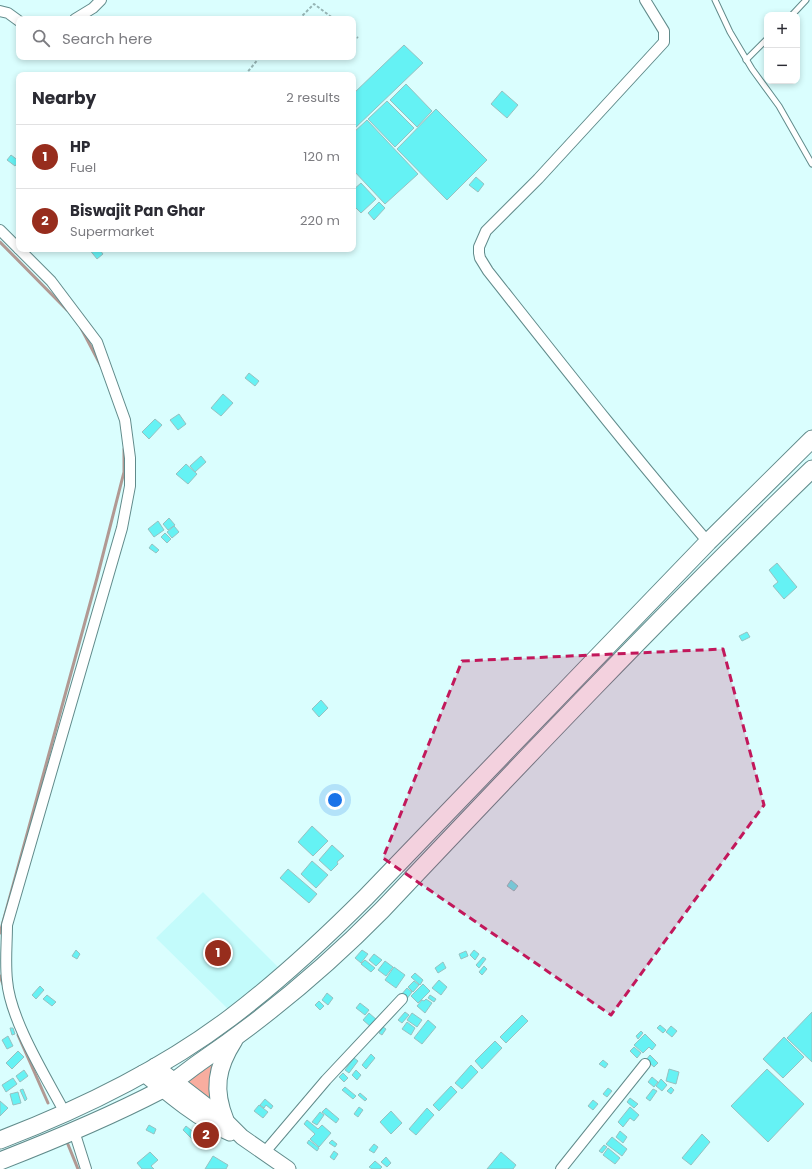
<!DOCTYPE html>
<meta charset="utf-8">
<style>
:root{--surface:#fff;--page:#f2f2f3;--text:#2b2b33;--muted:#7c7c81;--line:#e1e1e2;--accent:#972d1d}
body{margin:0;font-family:Poppins,sans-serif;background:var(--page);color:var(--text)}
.controls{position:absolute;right:12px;top:12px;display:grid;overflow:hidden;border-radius:8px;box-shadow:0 2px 6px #0003}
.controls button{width:36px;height:36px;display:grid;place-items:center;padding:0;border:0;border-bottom:1px solid var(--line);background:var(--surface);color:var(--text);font:20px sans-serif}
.you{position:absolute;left:335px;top:800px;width:14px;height:14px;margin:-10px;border:3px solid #fff;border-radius:50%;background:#1a73e8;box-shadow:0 0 0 6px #1a73e833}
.badge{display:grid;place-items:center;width:26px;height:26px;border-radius:50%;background:var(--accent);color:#fff;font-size:13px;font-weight:700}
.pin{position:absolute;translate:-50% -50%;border:2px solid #fff;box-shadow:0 1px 4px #0006}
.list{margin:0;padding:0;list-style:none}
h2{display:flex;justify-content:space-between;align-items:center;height:52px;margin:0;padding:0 16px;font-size:17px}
h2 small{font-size:13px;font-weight:400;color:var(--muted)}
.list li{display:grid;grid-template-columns:26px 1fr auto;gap:12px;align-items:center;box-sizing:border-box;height:64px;padding:0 16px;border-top:1px solid var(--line)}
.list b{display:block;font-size:15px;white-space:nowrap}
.list p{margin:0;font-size:13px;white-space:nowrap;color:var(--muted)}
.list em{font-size:13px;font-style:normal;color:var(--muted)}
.icon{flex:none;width:22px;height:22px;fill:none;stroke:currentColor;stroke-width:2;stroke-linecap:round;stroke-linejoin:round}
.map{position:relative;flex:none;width:812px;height:1169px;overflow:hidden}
.search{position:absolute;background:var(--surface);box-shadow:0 2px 6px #0003;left:16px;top:16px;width:340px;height:44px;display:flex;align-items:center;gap:10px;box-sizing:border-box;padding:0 14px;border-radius:8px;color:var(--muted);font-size:15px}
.panel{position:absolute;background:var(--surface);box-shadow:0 2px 6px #0003;left:16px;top:72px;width:340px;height:180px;border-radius:8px}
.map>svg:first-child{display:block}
.built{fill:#c3fbfb}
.green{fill:#f8ad9f}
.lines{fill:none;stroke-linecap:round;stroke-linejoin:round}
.stream{stroke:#b19993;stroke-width:3}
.building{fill:#65f2f4;stroke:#96c1c1}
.lane-casing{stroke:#618b8b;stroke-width:7}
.street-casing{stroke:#618b8b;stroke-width:12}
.primary-casing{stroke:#618b8b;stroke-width:17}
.highway-casing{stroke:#618b8b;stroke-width:19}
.path{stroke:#96b4b4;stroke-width:2;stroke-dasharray:3 2;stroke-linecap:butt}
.lane{stroke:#fff;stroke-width:5}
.street{stroke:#fff;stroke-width:10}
.primary{stroke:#fff;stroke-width:15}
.highway{stroke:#fff;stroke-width:17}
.marked{fill:#c2185b;fill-opacity:0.2;stroke:#c2185b;stroke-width:3;stroke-dasharray:8 5;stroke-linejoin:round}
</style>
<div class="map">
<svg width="812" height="1169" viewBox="0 0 812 1169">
<rect width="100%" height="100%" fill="#dafefe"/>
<!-- built -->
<polygon class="built" points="203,892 280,969 229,1010 156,938"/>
<!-- green -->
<polygon class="green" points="213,1064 214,1064 215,1105 187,1081"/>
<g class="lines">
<!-- stream -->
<g class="stream">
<polyline points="0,242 67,310"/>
<polyline points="81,328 101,366"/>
<polyline points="0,933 97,578 124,472 124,449"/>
<polyline points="0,976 4,987"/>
<polyline points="18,1035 48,1103"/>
<polyline points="67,1142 78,1169"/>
</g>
</g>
<!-- building -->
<g class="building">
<polygon points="404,45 423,63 353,130 353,94"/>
<polygon points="406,84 432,111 417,127 390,100"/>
<polygon points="502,91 518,105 507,118 491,104"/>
<polygon points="387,101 414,128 395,147 368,119"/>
<polygon points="436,109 487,160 447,200 397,149"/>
<polygon points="367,120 418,174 385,204 353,170 353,133"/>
<polygon points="11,155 19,161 15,166 7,160"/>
<polygon points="476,177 484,184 478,192 469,185"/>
<polygon points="361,183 376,199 361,213 353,205 353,190"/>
<polygon points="379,202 385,208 374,220 368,213"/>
<polygon points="89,249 99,249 103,254 97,259"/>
<polygon points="249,373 259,381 255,386 245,378"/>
<polygon points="223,394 233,403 221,416 211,408"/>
<polygon points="179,414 186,424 178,430 170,420"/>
<polygon points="155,419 162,425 149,439 142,432"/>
<polygon points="201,456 206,462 195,472 190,466"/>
<polygon points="186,464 197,474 188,484 176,474"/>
<polygon points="169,518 175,525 168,530 163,524"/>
<polygon points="158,521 164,530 154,537 148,529"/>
<polygon points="174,526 179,532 172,538 167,532"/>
<polygon points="165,533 171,539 167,543 161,537"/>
<polygon points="152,544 159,550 156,553 149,548"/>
<polygon points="777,563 797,587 784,599 773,586 778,582 769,570"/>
<polygon points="747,632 750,637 742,641 739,636"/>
<polygon points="321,700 328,708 319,717 312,709"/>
<polygon points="312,826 328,841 313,856 298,842"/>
<polygon points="332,845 344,856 337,862 338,864 331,871 319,860"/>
<polygon points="312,861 328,875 316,888 301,874"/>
<polygon points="288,869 317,894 309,903 280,878"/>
<polygon points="511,880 518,886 514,891 507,886"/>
<polygon points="76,950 80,954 77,959 72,956"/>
<polygon points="362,950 368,954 361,963 355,958"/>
<polygon points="474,950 479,954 475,960 470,955"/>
<polygon points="466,951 468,956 461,959 459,954"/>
<polygon points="374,954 382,960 376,966 369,960"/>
<polygon points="483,957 486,959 479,968 476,965"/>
<polygon points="365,960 375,968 371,972 361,964"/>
<polygon points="385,961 393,967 386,976 378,970"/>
<polygon points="443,962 446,968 438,973 435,968"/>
<polygon points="484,966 487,969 482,975 479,972"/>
<polygon points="394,967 405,975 396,988 385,980"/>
<polygon points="415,973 423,980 420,985 411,977"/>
<polygon points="439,980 447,987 441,995 432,988"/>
<polygon points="414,981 419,985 413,992 408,987"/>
<polygon points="423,984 430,991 418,1003 411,996"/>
<polygon points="40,986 44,990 36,999 32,995"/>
<polygon points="407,988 412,992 406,1000 401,995"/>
<polygon points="327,993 333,998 328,1005 322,1000"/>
<polygon points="47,995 56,1002 52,1006 43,999"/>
<polygon points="430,995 436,999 434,1002 428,998"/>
<polygon points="426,999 432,1003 425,1013 417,1006 422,1000 424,1001"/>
<polygon points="319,1001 324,1006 320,1010 315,1005"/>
<polygon points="360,1003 369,1010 365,1015 356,1008"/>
<polygon points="405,1012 409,1015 402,1023 398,1020"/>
<polygon points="812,1012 812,1062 787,1038"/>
<polygon points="369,1013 377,1020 371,1027 363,1020"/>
<polygon points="412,1013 422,1020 417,1027 407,1020"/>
<polygon points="522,1015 528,1021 506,1043 500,1037"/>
<polygon points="428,1020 436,1027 422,1044 414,1038"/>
<polygon points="407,1022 415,1028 411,1035 402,1029"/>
<polygon points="660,1025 666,1030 663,1033 657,1028"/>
<polygon points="671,1026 677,1031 672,1037 666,1032"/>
<polygon points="383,1027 386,1029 382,1035 379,1033"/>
<polygon points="10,1028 13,1028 15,1034 12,1035"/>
<polygon points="641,1031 643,1033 638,1039 636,1036"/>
<polygon points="645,1034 656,1045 652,1050 649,1047 643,1053 634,1045"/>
<polygon points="8,1036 13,1046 7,1049 2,1040"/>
<polygon points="784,1037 804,1057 783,1078 763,1059"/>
<polygon points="495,1041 502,1048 482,1069 475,1061"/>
<polygon points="634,1047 641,1053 637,1058 630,1051"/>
<polygon points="18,1051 24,1057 12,1069 6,1063"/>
<polygon points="371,1054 375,1058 366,1069 362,1065"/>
<polygon points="650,1055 658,1063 654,1067 646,1060"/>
<polygon points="354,1058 358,1061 349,1073 345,1070"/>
<polygon points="603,1060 608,1064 605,1068 599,1064"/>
<polygon points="471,1065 478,1072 462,1089 455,1083"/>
<polygon points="669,1069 679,1072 676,1084 666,1081"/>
<polygon points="767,1069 804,1104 768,1142 731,1106"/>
<polygon points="24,1070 28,1076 20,1082 16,1076"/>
<polygon points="356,1070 361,1075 357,1080 352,1075"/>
<polygon points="343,1073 348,1078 344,1082 339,1077"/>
<polygon points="652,1077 658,1082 654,1087 648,1082"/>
<polygon points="13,1078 17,1084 6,1092 2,1085"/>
<polygon points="661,1079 667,1085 662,1091 656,1086"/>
<polygon points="451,1086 457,1092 439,1111 433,1105"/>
<polygon points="345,1087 356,1096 353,1099 342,1090"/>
<polygon points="671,1087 674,1090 671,1094 667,1091"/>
<polygon points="608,1088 612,1091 607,1097 603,1094"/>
<polygon points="23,1089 27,1099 25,1101 20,1090"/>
<polygon points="653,1089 657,1091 650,1101 646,1098"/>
<polygon points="18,1092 21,1103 13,1105 10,1094"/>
<polygon points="360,1093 367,1099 365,1101 358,1095"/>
<polygon points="630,1098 638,1104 634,1108 627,1102"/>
<polygon points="265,1099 273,1106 271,1109 266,1105 264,1108 260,1105"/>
<polygon points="593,1100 598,1104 593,1110 588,1106"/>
<polygon points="0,1101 8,1108 0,1116"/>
<polygon points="259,1105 268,1112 263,1118 254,1111"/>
<polygon points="359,1107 363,1110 358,1117 354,1114"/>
<polygon points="630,1107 639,1115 634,1121 630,1118 623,1127 618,1122"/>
<polygon points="326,1108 339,1119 336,1123 322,1112"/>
<polygon points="427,1108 434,1115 416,1135 409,1129"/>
<polygon points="391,1111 402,1123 391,1134 380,1122"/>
<polygon points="320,1112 324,1115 317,1125 312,1122"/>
<polygon points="307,1120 318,1129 322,1125 331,1133 319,1147 310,1139 315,1134 304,1124"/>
<polygon points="149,1125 156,1129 154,1134 146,1130"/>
<polygon points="186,1126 196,1134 192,1139 183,1130"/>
<polygon points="620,1131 627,1137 623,1143 616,1137"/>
<polygon points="702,1134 710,1142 691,1165 682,1158"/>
<polygon points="612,1137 627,1149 622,1156 606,1144"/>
<polygon points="309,1140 319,1148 317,1151 307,1143"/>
<polygon points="332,1140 337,1144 335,1147 329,1143"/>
<polygon points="374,1144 378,1147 374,1153 369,1150"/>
<polygon points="604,1145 607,1147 602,1153 599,1151"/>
<polygon points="608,1148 620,1158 615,1164 603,1155"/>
<polygon points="334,1151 338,1154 334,1160 330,1157"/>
<polygon points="150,1152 158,1160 151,1166 154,1169 142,1169 137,1163"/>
<polygon points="501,1152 516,1165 513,1169 487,1169"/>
<polygon points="213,1156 228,1165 226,1169 205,1169"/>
<polygon points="386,1157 391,1163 387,1167 381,1162"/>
<polygon points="375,1161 382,1167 380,1169 372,1169 369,1167"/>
</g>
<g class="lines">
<!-- lane casing -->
<g class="lane-casing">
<g id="lane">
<polyline points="715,0 730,32 752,69 779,106 812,164"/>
<polyline points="792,15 806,0"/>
<polyline points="746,60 767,39"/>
</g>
</g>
<!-- street casing -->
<g class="street-casing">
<g id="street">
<path d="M 645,0 L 664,31 L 664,42 L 538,179 L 486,231 L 479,247 L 479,253 L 480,258 L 488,271 C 560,362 632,454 708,542"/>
<polyline points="0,11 8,13 19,21"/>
<polyline points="75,19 93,8 101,0"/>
<polyline points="0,230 19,249"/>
<path d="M 19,249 L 51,281 L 97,342 L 125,420 L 130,458 L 130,486 L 122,528 L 7,925 C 7,943 5,962 7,980 C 10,1020 46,1077 65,1113"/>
<polyline points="74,1131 86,1169"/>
<polyline points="264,1153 326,1080 402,999"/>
<polyline points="561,1169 645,1064"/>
</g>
</g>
<!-- primary casing -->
<g class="primary-casing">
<g id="primary">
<polyline points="155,1066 225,1120 242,1137 288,1169"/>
<path d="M 143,1073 C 168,1094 200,1121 230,1133"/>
</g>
</g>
<!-- highway casing -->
<g class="highway-casing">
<g id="highway">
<path d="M 225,1120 C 213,1090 216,1068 234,1040"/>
<path d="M 0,1140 C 81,1109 161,1070 230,1018 C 279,981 323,940 366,897 L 708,542 L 812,439"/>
<path d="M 0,1161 C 54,1140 109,1117 161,1090 C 175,1082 187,1071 200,1062 C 266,1017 326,967 382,910 C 523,761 664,612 812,469"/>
</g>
</g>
<!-- path -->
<g class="path">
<polyline points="299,19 314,4 334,19"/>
<polyline points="353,34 358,38"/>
<polyline points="245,75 260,57"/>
</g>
<!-- lane -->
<use href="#lane" class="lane"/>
<!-- street -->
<use href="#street" class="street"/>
<!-- primary -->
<use href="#primary" class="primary"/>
<!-- highway -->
<use href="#highway" class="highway"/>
</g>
<!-- marked area -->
<path class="marked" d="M 723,649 L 764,805 L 611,1015 L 383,858 L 462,661 Z"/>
</svg>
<div class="controls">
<button>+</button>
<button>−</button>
</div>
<div class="you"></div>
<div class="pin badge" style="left:218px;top:953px">1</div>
<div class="pin badge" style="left:206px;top:1135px">2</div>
<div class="search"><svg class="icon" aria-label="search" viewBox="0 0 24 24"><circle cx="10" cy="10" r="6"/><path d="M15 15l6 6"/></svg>Search here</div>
<section class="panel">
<h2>Nearby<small>2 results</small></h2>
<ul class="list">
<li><span class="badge">1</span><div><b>HP</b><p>Fuel</p></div><em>120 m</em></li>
<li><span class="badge">2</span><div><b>Biswajit Pan Ghar</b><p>Supermarket</p></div><em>220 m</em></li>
</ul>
</section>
</div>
